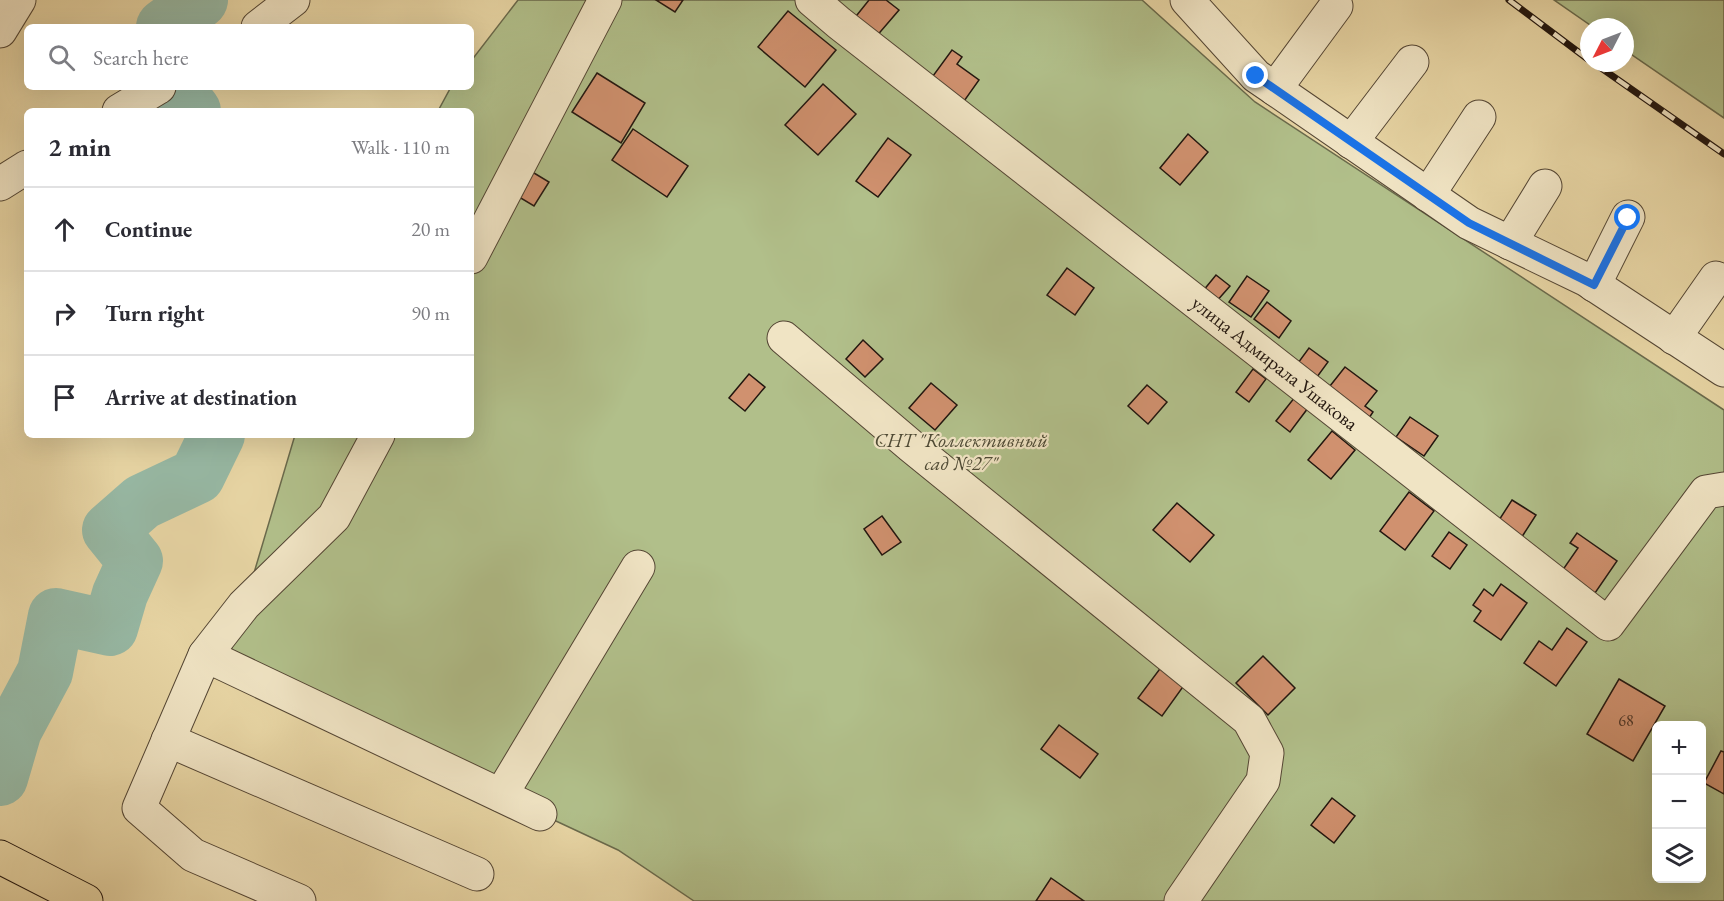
<!DOCTYPE html>
<meta charset="utf-8">
<style>
:root{--surface:#fff;--page:#f7f7f7;--text:#2b2b33;--muted:#7c7c81;--line:#e1e1e2}
body{margin:0;font-family:"EB Garamond",serif;background:var(--page);color:var(--text)}
.controls{position:absolute;right:18px;bottom:18px;display:grid;overflow:hidden;border-radius:9px;box-shadow:0 6px 24px #0002}
.controls button{width:54px;height:54px;display:grid;place-items:center;padding:0;border:0;border-bottom:2px solid var(--line);background:var(--surface);color:var(--text);font:30px sans-serif}
.compass{position:absolute;left:1580px;top:18px;width:54px;height:54px;border-radius:50%;background:var(--surface);box-shadow:0 6px 24px #0002;rotate:228deg}
.stop{position:absolute;width:18px;height:18px;margin:-14px;border:4px solid #1a73e8;border-radius:50%;background:#fff}
.stop.end{background:#1a73e8;border-color:#fff;box-shadow:0 2px 6px #0008}
.list{margin:0;padding:0;list-style:none}
h2{display:flex;justify-content:space-between;align-items:center;height:78px;margin:0;padding:0 24px;font-size:26px}
h2 small{font-size:20px;font-weight:400;color:var(--muted)}
.list li{display:grid;grid-template-columns:39px 1fr auto;gap:18px;align-items:center;box-sizing:border-box;height:84px;padding:0 24px;border-top:2px solid var(--line)}
.list b{display:block;font-size:22px;white-space:nowrap}
.list em{font-size:20px;font-style:normal;color:var(--muted)}
.icon{flex:none;width:33px;height:33px;fill:none;stroke:currentColor;stroke-width:2;stroke-linecap:round;stroke-linejoin:round}
.map{position:relative;flex:none;width:1724px;height:901px;overflow:hidden}
.search{position:absolute;background:var(--surface);box-shadow:0 6px 24px #0002;left:24px;top:24px;width:450px;height:66px;display:flex;align-items:center;gap:15px;box-sizing:border-box;padding:0 21px;border-radius:9px;color:var(--muted);font-size:22px}
.panel{position:absolute;background:var(--surface);box-shadow:0 6px 24px #0002;left:24px;top:108px;width:450px;height:330px;border-radius:9px}
.map>svg:first-child{display:block}
.green{fill:#b1bf8a;stroke:#6a6a4c;stroke-width:1.5;fill-rule:evenodd}
.lines{fill:none;stroke-linecap:round;stroke-linejoin:round}
.river{stroke:#97b9a5;stroke-width:56}
.building{fill:#d0916f;stroke:#22160f;stroke-width:1.5}
.minor-casing{stroke:#544634;stroke-width:35}
.major-casing{stroke:#22160f;stroke-width:35}
.minor{stroke:#f0e4c4;stroke-width:33}
.major{stroke:#e8d6a5;stroke-width:33}
.rail-casing{stroke:#22160f;stroke-width:7}
.rail{stroke:#f0e4c4;stroke-width:4.5;stroke-dasharray:14;stroke-linecap:butt}
.route{stroke:#1a73e8;stroke-width:8}
.labels{text-anchor:middle;stroke-width:4.5;stroke-linejoin:round;paint-order:stroke}
.number-label{font-size:16px;fill:#4e3527}
.street-label{font-size:20px;fill:#22160f;stroke:#f0e4c4}
.park-label{font-size:20px;font-style:italic;fill:#4d4934;stroke:#f0e4c4}
</style>
<div class="map">
<svg width="1724" height="901" viewBox="0 0 1724 901">
<rect width="100%" height="100%" fill="#e8d6a5"/>
<filter id="stains"><feTurbulence type="fractalNoise" baseFrequency=".00333" numOctaves="4"/><feColorMatrix values="0 0 0 0 .2 0 0 0 0 .09 0 0 0 0 .02 0 0 0 .5 -.17"/></filter>
<radialGradient id="worn" r=".72"><stop offset=".6" stop-color="#630" stop-opacity="0"/><stop offset="1" stop-color="#630" stop-opacity=".3"/></radialGradient>
<!-- green -->
<g class="green">
<path d="M 518,0 L 1142,0 L 1255,102 L 1724,410 L 1724,901 L 694,901 L 618,850 L 226,667 L 295,435 L 471,435 L 471,111 L 438,111 L 451,87 L 471,87 L 471,61 ZM 1656,726 L 1702,726 L 1702,878 L 1656,878 Z"/>
<polygon points="1554,0 1724,0 1724,118 1625,50 1625,27 1593,27"/>
</g>
<g class="lines">
<!-- river -->
<g class="river">
<polyline points="164,27 200,0"/>
<polyline points="175,87 193,111"/>
<polyline points="0,778 14,730 45,672 56,616 110,628 120,594 135,561 110,530 142,502 197,476 217,435"/>
</g>
</g>
<!-- building -->
<g class="building">
<polygon points="656,0 683,0 675,12"/>
<polygon points="869,0 886,0 899,10 875,38 853,20"/>
<polygon points="788,11 836,50 805,87 758,47"/>
<polygon points="952,50 962,57 957,64 979,80 962,104 930,80"/>
<polygon points="597,73 645,103 621,143 572,112"/>
<polygon points="823,84 856,114 818,155 785,125"/>
<polygon points="633,129 688,166 667,197 612,160"/>
<polygon points="1188,134 1208,152 1180,185 1160,168"/>
<polygon points="888,138 911,155 878,197 856,181"/>
<polygon points="529,170 549,182 534,206 514,194"/>
<polygon points="1067,268 1094,288 1075,315 1047,295"/>
<polygon points="1216,275 1230,286 1216,302 1203,291"/>
<polygon points="1247,276 1269,291 1251,317 1229,302"/>
<polygon points="1267,302 1291,321 1279,338 1254,319"/>
<polygon points="863,340 883,359 865,377 846,359"/>
<polygon points="1309,348 1328,362 1317,377 1298,363"/>
<polygon points="1345,367 1377,391 1365,406 1373,412 1367,421 1330,386"/>
<polygon points="1253,369 1266,379 1249,402 1236,392"/>
<polygon points="749,374 765,387 745,411 729,398"/>
<polygon points="931,383 957,405 935,430 909,408"/>
<polygon points="1147,385 1167,402 1148,424 1128,406"/>
<polygon points="1295,397 1308,408 1290,432 1276,421"/>
<polygon points="1410,417 1438,436 1424,456 1396,437"/>
<polygon points="1332,431 1355,450 1331,479 1308,460"/>
<polygon points="1409,492 1434,511 1405,550 1380,531"/>
<polygon points="1512,500 1536,515 1516,546 1492,531"/>
<polygon points="1177,503 1214,535 1190,562 1153,530"/>
<polygon points="882,516 901,542 882,555 864,529"/>
<polygon points="1449,532 1467,545 1450,569 1432,556"/>
<polygon points="1577,533 1617,561 1595,593 1562,571 1578,548 1570,543"/>
<polygon points="1501,584 1527,603 1501,640 1474,621 1481,611 1473,605 1484,589 1493,596"/>
<polygon points="1567,628 1587,642 1556,686 1524,663 1539,641 1552,650"/>
<polygon points="1263,656 1295,688 1268,715 1236,683"/>
<polygon points="1162,666 1185,684 1162,716 1138,698"/>
<polygon points="1619,679 1665,706 1633,761 1587,734"/>
<polygon points="1059,725 1098,754 1080,778 1041,749"/>
<polygon points="1721,751 1724,752 1724,794 1704,783"/>
<polygon points="1332,798 1355,816 1334,843 1311,825"/>
<polygon points="1051,878 1084,901 1036,901"/>
</g>
<g class="lines">
<!-- minor casing -->
<g class="minor-casing">
<g id="minor">
<polyline points="812,0 839,23 1608,624 1706,492 1724,489"/>
<polyline points="1187,0 1256,76 1275,89 1469,223 1587,280 1724,370"/>
<polyline points="258,27 293,0"/>
<polyline points="0,31 19,0"/>
<polyline points="1275,89 1336,6"/>
<polyline points="119,111 159,87"/>
<polyline points="1351,142 1412,62"/>
<polyline points="0,184 27,167"/>
<polyline points="1428,195 1479,117"/>
<polyline points="1510,243 1545,186"/>
<polyline points="471,257 605,0"/>
<polyline points="1594,285 1628,217"/>
<polyline points="784,338 911,446 1249,720 1267,753 1263,781 1181,901"/>
<polyline points="1674,338 1716,278"/>
<polyline points="205,655 244,605 334,517 378,435"/>
<polyline points="168,740 477,874"/>
<polyline points="501,795 638,567"/>
<polyline points="299,901 193,855 139,808 205,655 540,814"/>
</g>
</g>
<!-- major casing -->
<g class="major-casing">
<polyline id="major" points="0,857 86,901"/>
</g>
<!-- minor -->
<use href="#minor" class="minor"/>
<!-- major -->
<use href="#major" class="major"/>
<!-- rail casing -->
<g class="rail-casing">
<g id="rail">
<polyline points="1509,0 1589,60"/>
<polyline points="1594,63 1724,154"/>
</g>
</g>
<!-- rail -->
<use href="#rail" class="rail"/>
</g>
<g class="lines">
<!-- route -->
<polyline class="route" points="1256,76 1469,223 1594,285 1628,218"/>
</g>
<g class="labels">
<!-- number labels -->
<g class="number-label">
<text x="1626" y="726">68</text>
</g>
<!-- street labels -->
<g class="street-label">
<text transform="translate(1275 363) rotate(38)" y="7">улица Адмирала Ушакова</text>
</g>
<!-- park labels -->
<g class="park-label">
<text x="961" y="447">СНТ "Коллективный<tspan x="961" dy="23">сад №27"</tspan></text>
</g>
</g>
<rect width="100%" height="100%" filter="url(#stains)"/>
<rect width="100%" height="100%" fill="url(#worn)"/>
</svg>
<div class="controls">
<button>+</button>
<button>−</button>
<button><svg class="icon" aria-label="layers" viewBox="0 0 24 24"><path d="M12 4l9 5-9 5-9-5zM3 14l9 5 9-5"/></svg></button>
</div>
<svg class="compass" viewBox="-18 -18 36 36"><path d="M0-13l5 13h-10z" fill="#e53935"/><path d="M0 13l5-13h-10z" fill="#7c7c81"/></svg>
<div class="stop" style="left:1628px;top:218px"></div>
<div class="stop end" style="left:1256px;top:76px"></div>
<div class="search"><svg class="icon" aria-label="search" viewBox="0 0 24 24"><circle cx="10" cy="10" r="6"/><path d="M15 15l6 6"/></svg>Search here</div>
<section class="panel">
<h2>2 min<small>Walk · 110 m</small></h2>
<ul class="list">
<li><svg class="icon" aria-label="ahead" viewBox="0 0 24 24"><path d="M12 20V5M6 11l6-6 6 6"/></svg><div><b>Continue</b></div><em>20 m</em></li>
<li><svg class="icon" aria-label="right" viewBox="0 0 24 24"><path d="M7 20v-9h11M14 6l5 5-5 5"/></svg><div><b>Turn right</b></div><em>90 m</em></li>
<li><svg class="icon" aria-label="arrive" viewBox="0 0 24 24"><path d="M6 21V4h12l-3 4 3 4H6"/></svg><div><b>Arrive at destination</b></div></li>
</ul>
</section>
</div>
